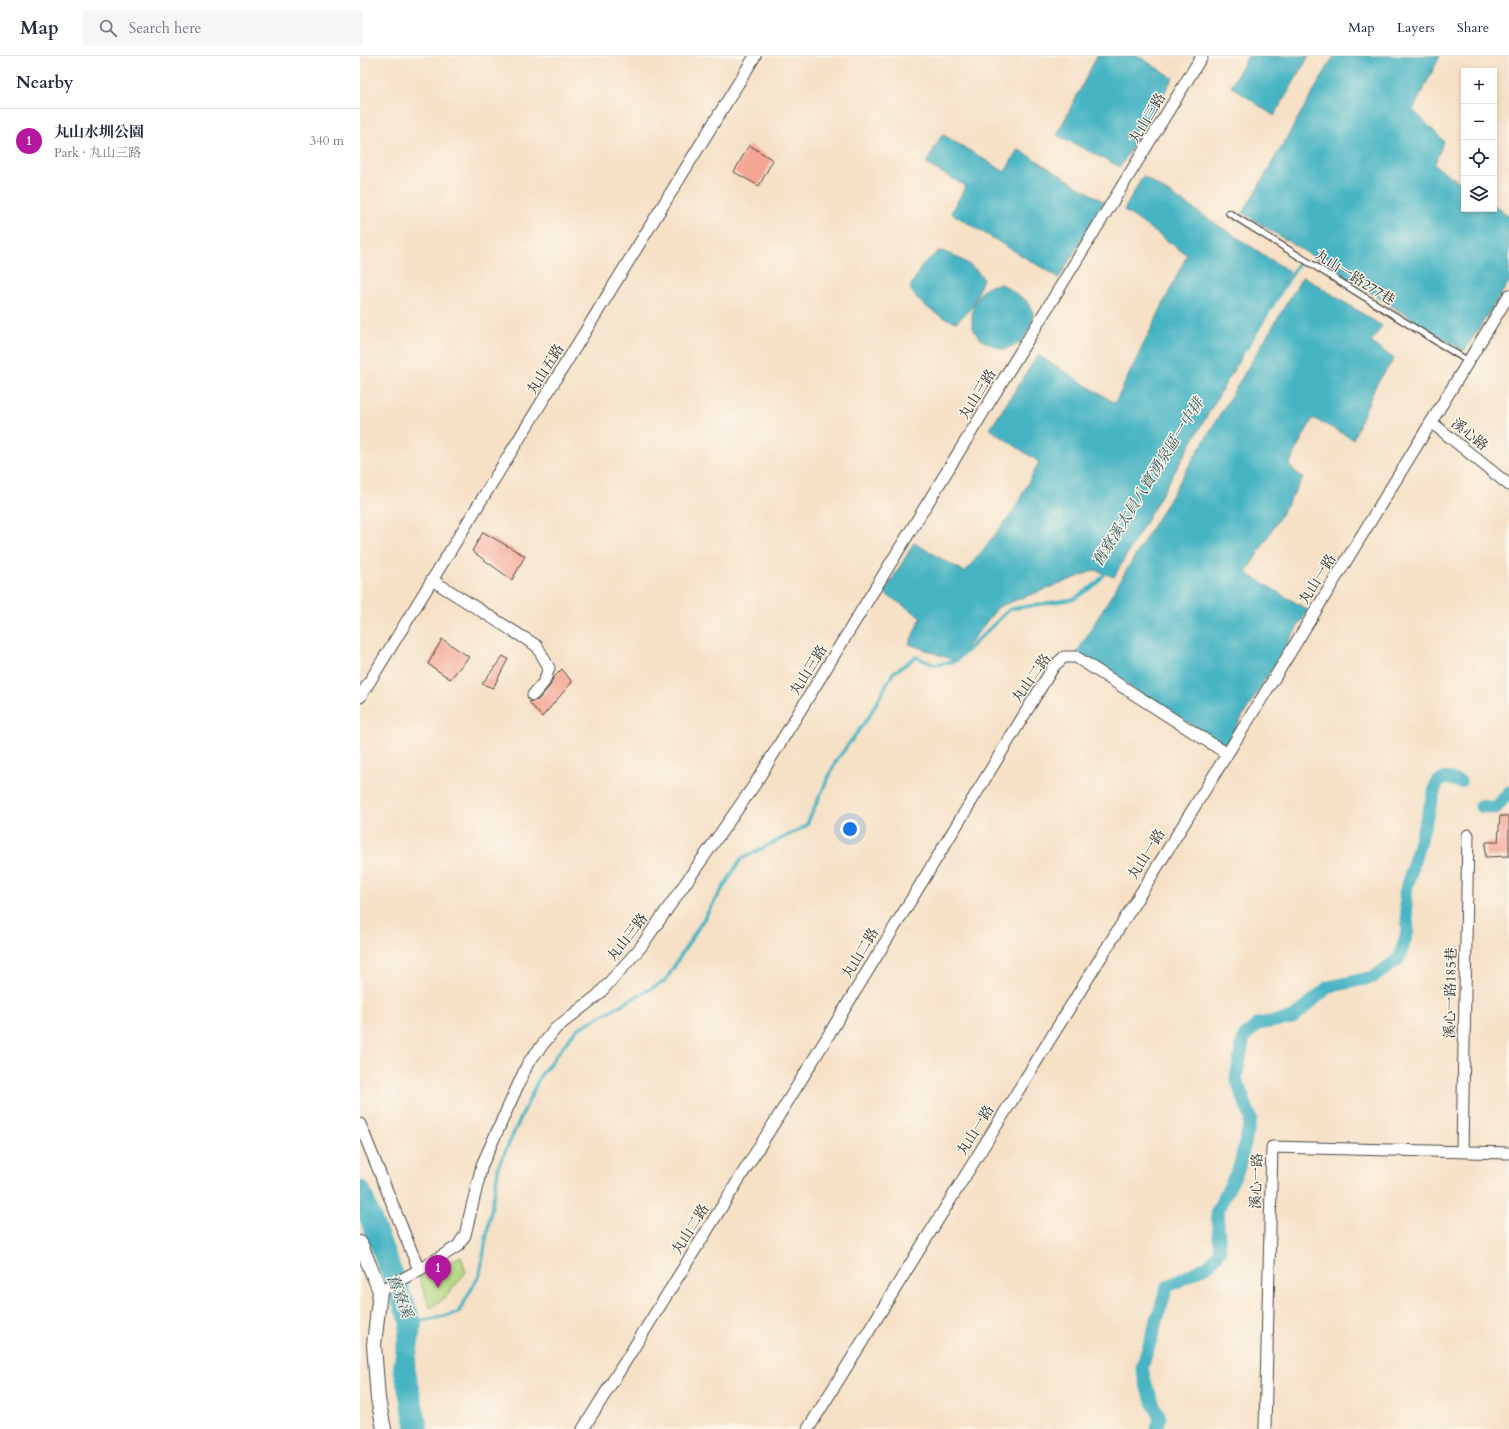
<!DOCTYPE html>
<meta charset="utf-8">
<style>
:root{--surface:#fff;--page:#f6f6f7;--text:#1f2937;--muted:#747a83;--line:#e0e1e3;--accent:#b5179e}
body{margin:0;font-family:Cardo,"Noto Serif TC",serif;background:var(--page);color:var(--text)}
.controls{position:absolute;right:12px;top:12px;display:grid;overflow:hidden;border-radius:0px;box-shadow:0 2px 6px #0003}
.controls button{width:36px;height:36px;display:grid;place-items:center;padding:0;border:0;border-bottom:1px solid var(--line);background:var(--surface);color:var(--text);font:20px sans-serif}
.you{position:absolute;left:490px;top:773px;width:14px;height:14px;margin:-10px;border:3px solid #fff;border-radius:50%;background:#1a73e8;box-shadow:0 0 0 6px #1a73e833}
.badge{display:grid;place-items:center;width:26px;height:26px;border-radius:50%;background:var(--accent);color:#fff;font-size:13px;font-weight:700}
.pin{position:absolute;translate:-50% -33px;filter:drop-shadow(0 1px 2px #0008)}
.pin::after{content:'';position:absolute;top:21px;width:14px;height:12px;background:inherit;clip-path:polygon(0 0,100% 0,50% 100%)}
.list{margin:0;padding:0;list-style:none}
h2{display:flex;justify-content:space-between;align-items:center;height:52px;margin:0;padding:0 16px;font-size:17px}
h2 small{font-size:13px;font-weight:400;color:var(--muted)}
.list li{display:grid;grid-template-columns:26px 1fr auto;gap:12px;align-items:center;box-sizing:border-box;height:64px;padding:0 16px;border-top:1px solid var(--line)}
.list b{display:block;font-size:15px;white-space:nowrap}
.list p{margin:0;font-size:13px;white-space:nowrap;color:var(--muted)}
.list em{font-size:13px;font-style:normal;color:var(--muted)}
.icon{flex:none;width:22px;height:22px;fill:none;stroke:currentColor;stroke-width:2;stroke-linecap:round;stroke-linejoin:round}
.map{position:relative;flex:none;width:1149px;height:1373px;overflow:hidden}
header{display:flex;align-items:center;gap:24px;box-sizing:border-box;height:56px;padding:0 20px;background:var(--surface);border-bottom:1px solid var(--line)}
header strong{font-size:19px}
nav{display:flex;gap:22px;margin-inline-start:auto;font-size:14px}
.search{width:280px;height:36px;background:var(--page);display:flex;align-items:center;gap:10px;box-sizing:border-box;padding:0 14px;border-radius:0px;color:var(--muted);font-size:15px}
main{display:flex}
aside{flex:1;background:var(--surface)}
.map>svg:first-child{display:block}
.green{fill:#b1d57e;stroke:#6e8054}
.water{fill:#47b4c3;stroke:#397077}
.lines{fill:none;stroke-linecap:round;stroke-linejoin:round}
.stream{stroke:#47b4c3;stroke-width:3.5}
.canal{stroke:#47b4c3;stroke-width:13}
.river{stroke:#47b4c3;stroke-width:22}
.building{fill:#f5a593}
.service-casing{stroke:#494642;stroke-width:8}
.minor-casing{stroke:#494642;stroke-width:13}
.tertiary-casing{stroke:#494642;stroke-width:16}
.service{stroke:#fff;stroke-width:5.5}
.minor{stroke:#fff;stroke-width:11}
.tertiary{stroke:#fff;stroke-width:14}
.labels{text-anchor:middle;stroke-width:3;stroke-linejoin:round;paint-order:stroke}
.street-label{font-size:14px;fill:#2b2b2b;stroke:#fbf7ec}
.water-label{font-size:15px;font-style:italic;fill:#355b60;stroke:#fbf7ec}
</style>
<header>
<strong>Map</strong>
<div class="search"><svg class="icon" aria-label="search" viewBox="0 0 24 24"><circle cx="10" cy="10" r="6"/><path d="M15 15l6 6"/></svg>Search here</div>
<nav><a>Map</a><a>Layers</a><a>Share</a></nav>
</header>
<main>
<aside>
<h2>Nearby<small></small></h2>
<ul class="list">
<li><span class="badge">1</span><div><b>丸山水圳公園</b><p>Park · 丸山三路</p></div><em>340 m</em></li>
</ul>
</aside>
<div class="map">
<svg width="1149" height="1373" viewBox="0 0 1149 1373">
<rect width="100%" height="100%" fill="#fbf7ec"/>
<filter id="ink" filterUnits="userSpaceOnUse"><feTurbulence type="fractalNoise" baseFrequency=".025" numOctaves="2"/><feDisplacementMap in="SourceGraphic" scale="8" xChannelSelector="R" yChannelSelector="G"/><feConvolveMatrix kernelMatrix="1 2 1 2 8 2 1 2 1" color-interpolation-filters="sRGB"/></filter>
<filter id="wash" filterUnits="userSpaceOnUse"><feTurbulence type="fractalNoise" baseFrequency=".012" numOctaves="4" result="noise"/><feDisplacementMap in="SourceGraphic" scale="16" xChannelSelector="R" yChannelSelector="G"/><feGaussianBlur stdDeviation="0.9" result="paint"/><feColorMatrix in="noise" values="0 0 0 0 0 0 0 0 0 0 0 0 0 0 0 0 0 1.4 0 .05"/><feComposite in="paint" operator="in"/></filter>
<g filter="url(#wash)">
<rect width="100%" height="100%" fill="#f6e0c6"/>
<!-- green -->
<polygon class="green" points="101,1200 106,1216 85,1242 70,1252 59,1222"/>
<!-- water -->
<g class="water">
<polygon points="737,0 778,0 813,22 760,111 697,79"/>
<polygon points="888,0 949,0 914,60 871,30"/>
<polygon points="974,0 1080,0 1053,54 1084,85 1074,109 1104,129 1104,153 1134,153 1134,149 1149,160 1149,226 1104,295 883,157"/>
<polygon points="582,78 645,116 658,93 744,146 699,222 591,157 606,130 566,108"/>
<polygon points="783,120 930,216 754,521 736,514 638,551 596,605 549,588 561,561 524,537 554,487 605,516 653,456 679,406 630,373 678,299 755,347 827,199 764,154"/>
<path d="M 579,195 C 591,196 619,212 623,223 L 612,251 L 597,266 C 581,263 557,247 550,232 L 562,209 Z"/>
<polygon points="943,220 1022,270 1011,286 1034,303 1016,329 993,383 953,362 934,397 929,410 943,422 886,517 948,554 865,689 716,598"/>
<path d="M 642,228 L 668,246 L 673,257 L 672,269 L 662,285 L 644,294 C 636,290 622,286 617,279 C 607,267 613,243 624,233 C 629,229 636,229 642,228 Z"/>
</g>
<g class="lines">
<!-- stream -->
<g class="stream">
<polyline points="886,293 940,205"/>
<polyline points="51,1267 98,1257 120,1218 139,1109 180,1020 217,973 305,925 381,803 446,770 476,705 508,662 533,617 556,601 575,609 596,605 650,553 714,543 736,528 747,515"/>
</g>
<!-- canal -->
<g class="canal">
<polyline points="1121,750 1136,752 1149,736"/>
<polyline points="797,1373 800,1363 786,1329 782,1312 807,1231 849,1209 860,1195 857,1155 879,1112 891,1063 876,1022 884,981 898,968 933,962 968,931 1014,921 1039,903 1048,874 1045,837 1077,726 1087,722 1100,726"/>
</g>
<!-- river -->
<polyline class="river" points="0,1135 51,1267 44,1311 57,1373"/>
</g>
<g id="blocks">
<!-- building -->
<g class="building">
<polygon points="389,89 413,104 399,130 374,116"/>
<polygon points="123,476 165,500 152,524 112,495"/>
<polygon points="82,583 109,601 90,623 68,608"/>
<polygon points="143,600 148,603 133,632 122,628"/>
<polygon points="202,613 212,626 182,661 169,646 178,644 190,630 193,622"/>
<polygon points="1140,760 1149,760 1149,800 1125,801 1126,786 1138,786"/>
</g>
</g>
</g>
<g filter="url(#ink)">
<use href="#blocks" fill-opacity="0" stroke="#494642" stroke-width="1"/>
<g class="lines">
<!-- service casing -->
<g class="service-casing">
<polyline id="service" points="869,157 1108,305"/>
</g>
<!-- minor casing -->
<g class="minor-casing">
<g id="minor">
<polyline points="1071,366 1149,429"/>
<polyline points="72,524 177,590 189,612 184,626 173,639"/>
<polyline points="0,641 395,0"/>
<polyline points="0,1068 59,1214"/>
<polyline points="1102,1095 1108,779"/>
<polyline points="20,1235 59,1214 98,1190 105,1179 122,1109 168,1007 196,972 238,939 280,892 395,728 842,0"/>
<polyline points="223,1373 441,1024 694,610 704,601 716,601 866,697"/>
<polyline points="448,1373 915,621 1149,239"/>
<polyline points="905,1373 912,1091 1149,1097"/>
</g>
</g>
<!-- tertiary casing -->
<g class="tertiary-casing">
<polyline id="tertiary" points="0,1187 20,1235 14,1289 18,1343 24,1373"/>
</g>
<!-- service -->
<use href="#service" class="service"/>
<!-- minor -->
<use href="#minor" class="minor"/>
<!-- tertiary -->
<use href="#tertiary" class="tertiary"/>
</g>
</g>
<g class="labels">
<!-- street labels -->
<g class="street-label">
<text transform="translate(787 62) rotate(-59)" y="5">丸山三路</text>
<text transform="translate(995 221) rotate(32)" y="5">丸山一路277巷</text>
<text transform="translate(185 313) rotate(-58)" y="5">丸山五路</text>
<text transform="translate(617 338) rotate(-58)" y="5">丸山三路</text>
<text transform="translate(1110 378) rotate(39)" y="5">溪心路</text>
<text transform="translate(957 523) rotate(-58)" y="5">丸山一路</text>
<text transform="translate(448 614) rotate(-58)" y="5">丸山三路</text>
<text transform="translate(671 622) rotate(-55)" y="5">丸山二路</text>
<text transform="translate(786 798) rotate(-58)" y="5">丸山一路</text>
<text transform="translate(267 881) rotate(-52)" y="5">丸山三路</text>
<text transform="translate(500 897) rotate(-59)" y="5">丸山二路</text>
<text transform="translate(1090 937) rotate(-89)" y="5">溪心一路185巷</text>
<text transform="translate(615 1074) rotate(-58)" y="5">丸山一路</text>
<text transform="translate(896 1125) rotate(-88)" y="5">溪心一路</text>
<text transform="translate(330 1173) rotate(-58)" y="5">丸山二路</text>
</g>
<!-- water labels -->
<g class="water-label">
<text transform="translate(788 426) rotate(-58)" y="5">舊寮溪太員八寶湧泉區一中排</text>
<text transform="translate(40 1240) rotate(69)" y="5">舊寮溪</text>
</g>
</g>
</svg>
<div class="controls">
<button>+</button>
<button>−</button>
<button><svg class="icon" aria-label="locate" viewBox="0 0 24 24"><circle cx="12" cy="12" r="6"/><path d="M12 2v4M12 18v4M2 12h4M18 12h4"/></svg></button>
<button><svg class="icon" aria-label="layers" viewBox="0 0 24 24"><path d="M12 4l9 5-9 5-9-5zM3 14l9 5 9-5"/></svg></button>
</div>
<div class="you"></div>
<div class="pin badge" style="left:78px;top:1232px">1</div>
</div>
</main>
